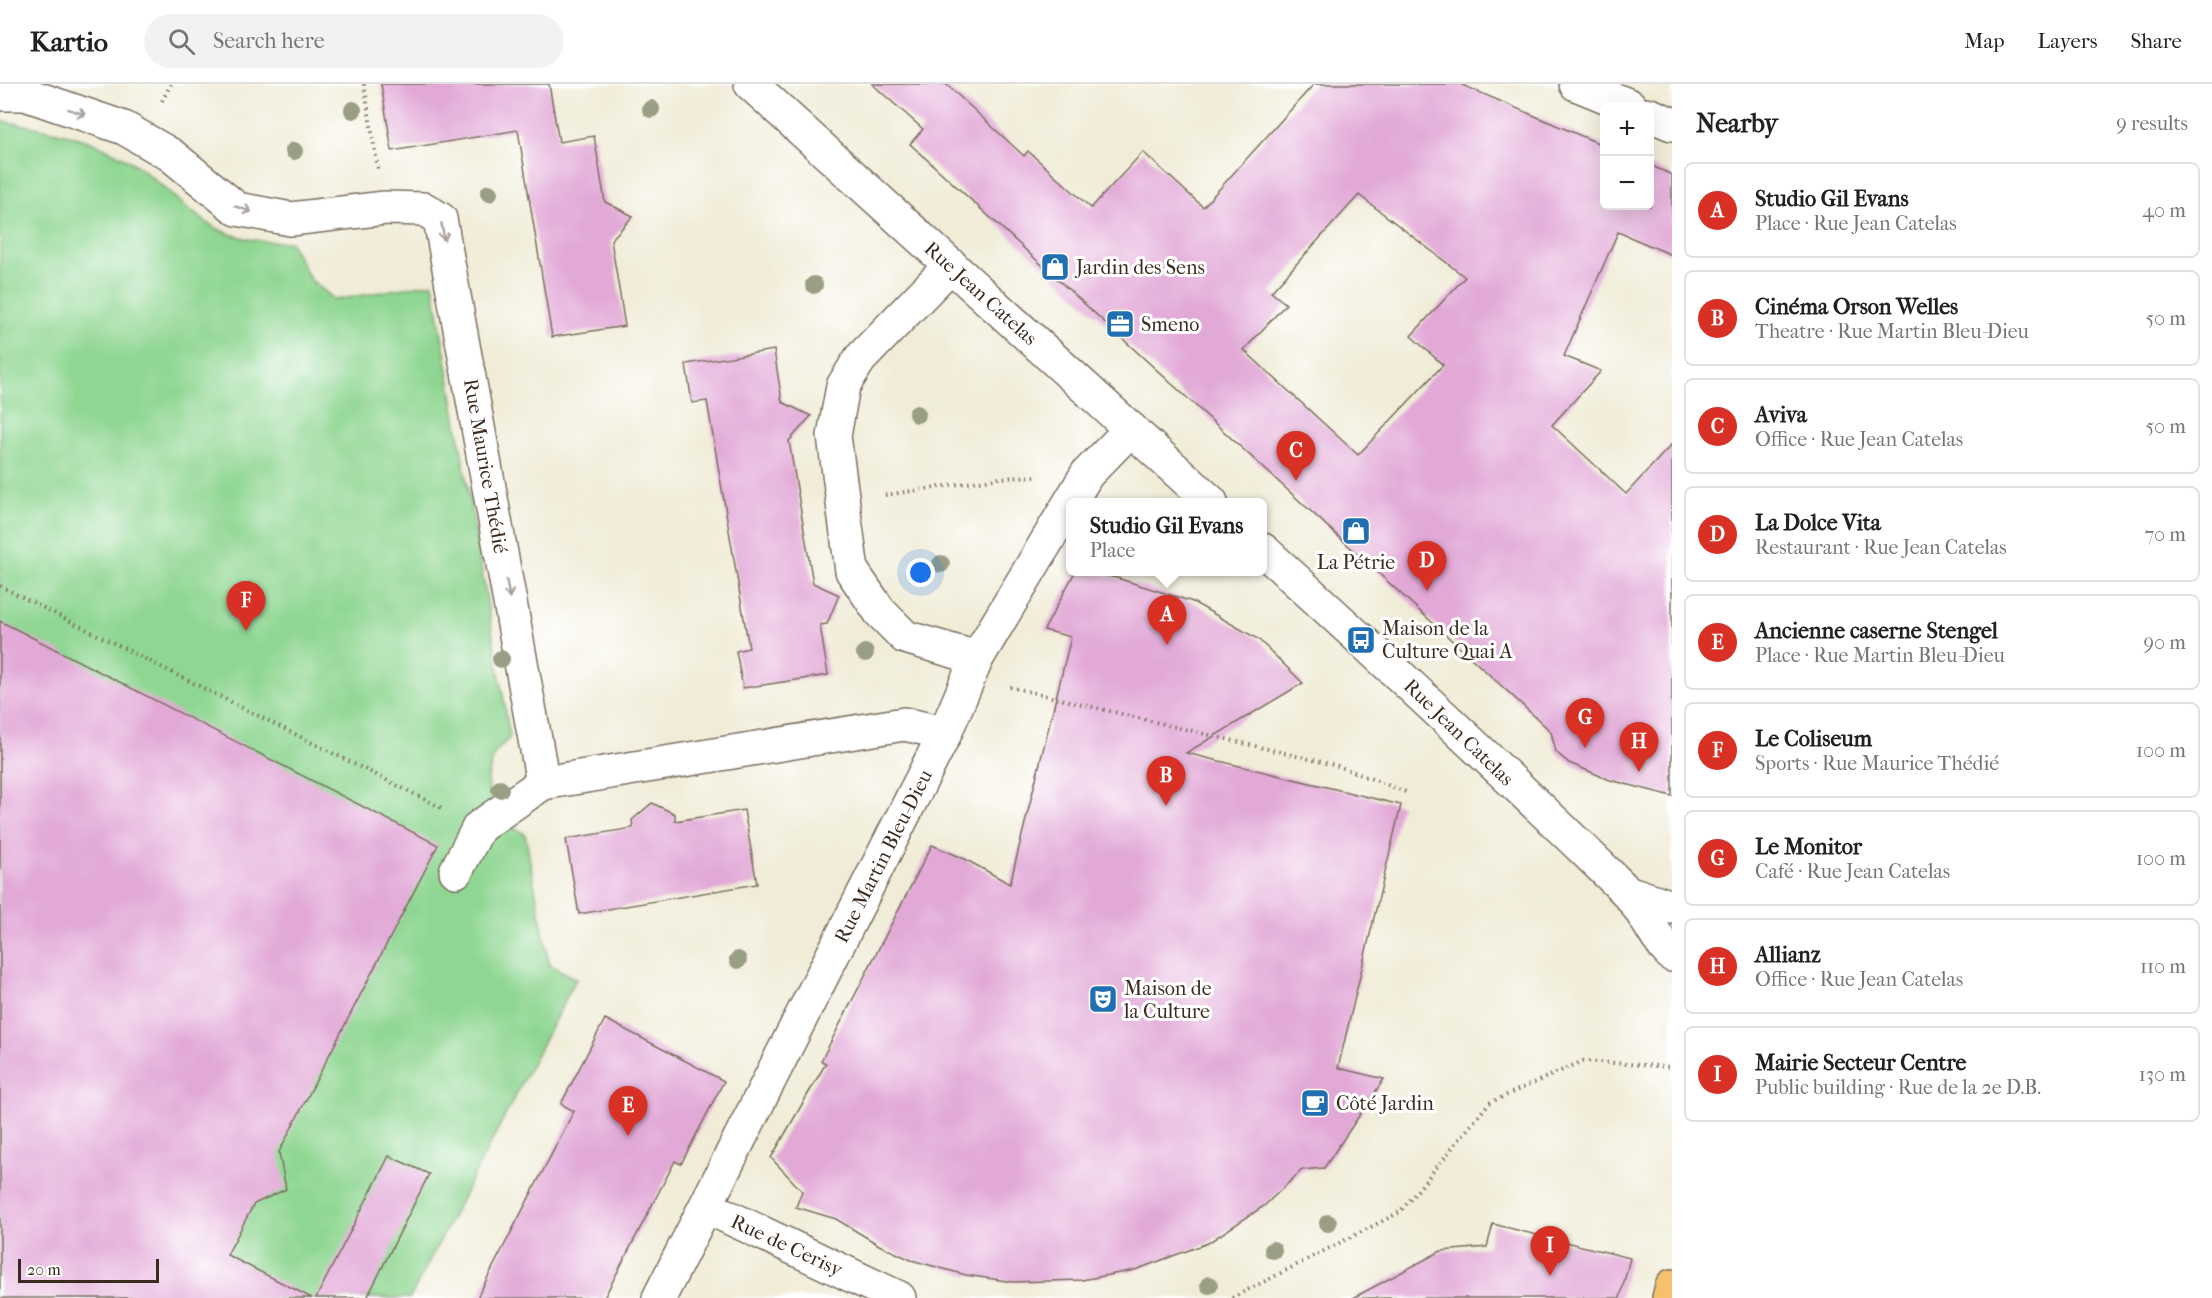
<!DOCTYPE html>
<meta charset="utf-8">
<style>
:root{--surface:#fff;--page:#f2f2f2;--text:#202124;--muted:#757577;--line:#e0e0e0;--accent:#d93025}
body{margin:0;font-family:"IM FELL French Canon",serif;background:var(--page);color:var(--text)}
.controls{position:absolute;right:18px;top:18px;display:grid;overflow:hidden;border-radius:9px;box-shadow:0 6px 24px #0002}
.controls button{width:54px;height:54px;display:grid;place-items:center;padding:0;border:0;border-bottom:2px solid var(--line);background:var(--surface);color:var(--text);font:30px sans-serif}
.scale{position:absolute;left:18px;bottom:15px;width:141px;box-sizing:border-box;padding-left:6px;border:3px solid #3b2a1e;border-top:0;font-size:16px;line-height:21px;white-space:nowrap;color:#3b2a1e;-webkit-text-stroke:4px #fff;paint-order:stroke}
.you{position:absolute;left:921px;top:489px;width:21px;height:21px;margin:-15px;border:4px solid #fff;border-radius:50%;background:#1a73e8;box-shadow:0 0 0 9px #1a73e833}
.badge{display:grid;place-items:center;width:39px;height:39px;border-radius:50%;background:var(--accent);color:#fff;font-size:20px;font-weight:700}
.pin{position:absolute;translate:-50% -50px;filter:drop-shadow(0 2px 3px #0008)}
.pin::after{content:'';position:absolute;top:32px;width:21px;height:18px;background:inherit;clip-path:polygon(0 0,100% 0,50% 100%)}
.popup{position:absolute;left:1066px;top:414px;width:201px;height:78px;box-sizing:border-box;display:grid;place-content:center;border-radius:9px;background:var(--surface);filter:drop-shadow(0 2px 4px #0005);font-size:20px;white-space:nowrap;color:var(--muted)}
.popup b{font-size:22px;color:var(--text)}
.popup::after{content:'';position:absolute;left:50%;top:100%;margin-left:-12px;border:12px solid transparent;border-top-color:var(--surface)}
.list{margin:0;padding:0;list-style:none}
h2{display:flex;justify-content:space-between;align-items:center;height:78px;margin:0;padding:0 24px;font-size:26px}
h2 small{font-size:20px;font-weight:400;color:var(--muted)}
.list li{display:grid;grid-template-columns:39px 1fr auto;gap:18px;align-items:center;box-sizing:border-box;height:96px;margin:0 12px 12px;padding:0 12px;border:2px solid var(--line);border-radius:9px}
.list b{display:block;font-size:22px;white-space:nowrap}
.list p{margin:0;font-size:20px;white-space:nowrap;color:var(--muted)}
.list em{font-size:20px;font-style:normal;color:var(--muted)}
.icon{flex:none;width:33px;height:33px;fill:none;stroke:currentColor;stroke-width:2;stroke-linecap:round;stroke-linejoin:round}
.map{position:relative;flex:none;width:1672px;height:1214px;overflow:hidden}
header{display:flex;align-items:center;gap:36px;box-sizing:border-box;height:84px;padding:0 30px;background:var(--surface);border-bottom:2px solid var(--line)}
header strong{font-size:28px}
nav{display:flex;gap:33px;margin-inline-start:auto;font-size:21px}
.search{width:420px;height:54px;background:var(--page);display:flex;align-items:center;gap:15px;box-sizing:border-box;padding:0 21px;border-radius:33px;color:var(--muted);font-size:22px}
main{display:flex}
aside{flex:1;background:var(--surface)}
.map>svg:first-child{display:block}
.green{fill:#8ed691;stroke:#648058;stroke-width:1.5}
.building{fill:#e2a9d7;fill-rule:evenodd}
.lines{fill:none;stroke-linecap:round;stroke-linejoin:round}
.minor-casing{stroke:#7a6e5f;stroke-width:36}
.major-casing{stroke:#7a6e5f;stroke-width:36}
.path{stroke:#7a6e5f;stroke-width:4;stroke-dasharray:1.5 4.5;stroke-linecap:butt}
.minor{stroke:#fff;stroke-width:33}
.major{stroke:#f5c16b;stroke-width:33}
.tree{fill:#9a9e84}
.oneway{stroke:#a79f9a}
.labels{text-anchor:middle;stroke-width:6;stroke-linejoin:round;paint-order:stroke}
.poi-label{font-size:20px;fill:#3b2a1e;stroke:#fff;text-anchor:start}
.street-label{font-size:20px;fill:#3b2a1e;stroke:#fff}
</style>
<header>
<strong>Kartio</strong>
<div class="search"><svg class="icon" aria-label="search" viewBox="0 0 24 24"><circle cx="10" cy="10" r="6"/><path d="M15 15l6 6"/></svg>Search here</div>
<nav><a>Map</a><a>Layers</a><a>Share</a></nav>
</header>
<main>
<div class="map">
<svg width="1672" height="1214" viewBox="0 0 1672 1214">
<rect width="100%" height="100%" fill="#fff"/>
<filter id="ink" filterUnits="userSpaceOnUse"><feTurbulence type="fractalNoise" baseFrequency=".0167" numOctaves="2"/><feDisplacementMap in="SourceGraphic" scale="12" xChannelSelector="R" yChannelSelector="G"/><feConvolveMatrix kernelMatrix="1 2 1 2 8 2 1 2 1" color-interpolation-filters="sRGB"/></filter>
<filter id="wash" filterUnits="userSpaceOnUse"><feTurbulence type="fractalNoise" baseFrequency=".008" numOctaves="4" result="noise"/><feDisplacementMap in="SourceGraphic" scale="24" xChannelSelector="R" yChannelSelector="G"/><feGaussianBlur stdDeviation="1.35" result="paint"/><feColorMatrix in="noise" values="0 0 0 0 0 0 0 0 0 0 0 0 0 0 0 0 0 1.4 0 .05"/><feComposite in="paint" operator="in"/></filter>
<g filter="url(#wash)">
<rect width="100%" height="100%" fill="#f0ecd7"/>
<!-- green -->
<path class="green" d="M 0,37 C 45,44 92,53 131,78 C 161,97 184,126 214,143 C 237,156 265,158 290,158 L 310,195 L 335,216 L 433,199 L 510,653 L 494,670 L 488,692 L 489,707 L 505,739 L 525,750 L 549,880 L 576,895 L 410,1214 L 0,1214 Z"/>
<g id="blocks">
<!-- building -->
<g class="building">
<polygon points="381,0 549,0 559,58 594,52 605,118 633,132 611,156 625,242 552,253 518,46 392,67"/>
<path d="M 872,0 L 946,0 L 1024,72 L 1028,67 L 1091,124 L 1143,68 L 1203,123 L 1314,0 L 1460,0 L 1605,62 L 1605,122 L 1650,122 L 1650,81 L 1672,91 L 1672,171 L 1618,148 L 1564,272 L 1601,287 L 1552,341 L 1626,410 L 1672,360 L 1672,712 L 1610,696 L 1569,679 L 1556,668 L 1551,648 L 1543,640 L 910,60 L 923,45 ZM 1359,111 L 1465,193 L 1411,252 L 1443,281 L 1358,371 L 1244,266 L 1286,220 L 1271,208 Z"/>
<polygon points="774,266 782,318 811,332 789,357 813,499 839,511 827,540 820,541 828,591 743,604 736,567 749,564 707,317 692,319 686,280"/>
<polygon points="1075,488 1090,488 1117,494 1193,518 1258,555 1303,599 1186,669 1401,721 1338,984 1384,995 1324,1084 1302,1086 1264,1122 1208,1159 1135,1186 1082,1196 1013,1198 966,1191 911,1176 879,1161 836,1135 796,1123 802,1107 771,1074 826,979 821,977 932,761 965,775 1010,800 1071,553 1044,546"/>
<polygon points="0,537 438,761 279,1068 286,1105 254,1120 227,1171 312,1214 0,1214"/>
<polygon points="652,719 675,730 675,737 744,726 757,800 579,830 566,755 633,744 632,736"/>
<polygon points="605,935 724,997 681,1080 675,1077 604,1214 477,1214 574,1027 561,1020"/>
<polygon points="389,1072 429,1090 367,1214 316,1214"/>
<polygon points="1493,1140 1630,1174 1620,1214 1353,1214 1441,1167 1487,1163"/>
</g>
</g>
</g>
<g filter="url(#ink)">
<use href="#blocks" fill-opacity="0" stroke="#7a6e5f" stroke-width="1.5"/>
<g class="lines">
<!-- minor casing -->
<g class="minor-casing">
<g id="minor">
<polyline points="751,0 1211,418"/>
<polyline points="1576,0 1630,22"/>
<polyline points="0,10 25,10 124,44 171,71 237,125 291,135 385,124 424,125 440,135 543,699 904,640 945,649"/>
<polyline points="1650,31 1672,40"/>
<polyline points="951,181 860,275 843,302 834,352 852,487 880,528 905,553 977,574"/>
<path d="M 1263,466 C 1385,577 1506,690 1624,805 C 1644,824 1652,852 1672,871"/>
<polyline points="456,787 479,743 543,699"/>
<polyline points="1627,808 1672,823"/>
<polyline points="707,1123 899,1214"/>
<polyline points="659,1214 945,649 977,574 1087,390 1131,345"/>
</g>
</g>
<!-- major casing -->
<g class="major-casing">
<polyline id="major" points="1669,1214 1672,1202"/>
</g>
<!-- path -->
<g class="path">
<polyline points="364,0 378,85"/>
<polyline points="162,17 171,0"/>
<polyline points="885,411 1000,394 1038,392"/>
<polyline points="0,502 444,725"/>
<polyline points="1010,603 1338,682 1406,708"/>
<polyline points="1232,1214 1400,1128 1489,1019 1583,977 1672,983"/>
</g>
<!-- minor -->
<use href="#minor" class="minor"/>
<!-- major -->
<use href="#major" class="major"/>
</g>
<!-- trees -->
<g class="tree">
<circle cx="651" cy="25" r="9"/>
<circle cx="353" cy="26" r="9"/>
<circle cx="294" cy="67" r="9"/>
<circle cx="489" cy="109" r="9"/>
<circle cx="814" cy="201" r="9"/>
<circle cx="917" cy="330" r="9"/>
<circle cx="941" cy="480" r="9"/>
<circle cx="865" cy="569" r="9"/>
<circle cx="501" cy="575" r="9"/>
<circle cx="500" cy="705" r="9"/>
<circle cx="738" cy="876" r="9"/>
<circle cx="1328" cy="1139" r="9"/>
<circle cx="1273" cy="1166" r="9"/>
<circle cx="1209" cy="1201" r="9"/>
</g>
<!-- one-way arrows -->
<defs><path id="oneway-shaft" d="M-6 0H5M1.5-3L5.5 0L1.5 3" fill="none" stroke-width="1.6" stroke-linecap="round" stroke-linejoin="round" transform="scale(1.5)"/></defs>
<g class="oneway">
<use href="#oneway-shaft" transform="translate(77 28) rotate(19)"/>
<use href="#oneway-shaft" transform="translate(243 125) rotate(18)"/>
<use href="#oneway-shaft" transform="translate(443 148) rotate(80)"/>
<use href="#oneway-shaft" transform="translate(508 505) rotate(80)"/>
</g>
</g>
<!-- icons -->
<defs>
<g id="shop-square" transform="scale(1.5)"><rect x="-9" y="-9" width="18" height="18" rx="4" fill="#1f6fb2" stroke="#fff"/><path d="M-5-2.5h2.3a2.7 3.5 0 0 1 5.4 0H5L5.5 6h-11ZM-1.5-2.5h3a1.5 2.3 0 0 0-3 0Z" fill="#fff"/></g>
<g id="office-square" transform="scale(1.5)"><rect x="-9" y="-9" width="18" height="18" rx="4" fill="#1f6fb2" stroke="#fff"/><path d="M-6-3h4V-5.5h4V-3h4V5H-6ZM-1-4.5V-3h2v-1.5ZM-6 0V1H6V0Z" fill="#fff"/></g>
<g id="bus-square" transform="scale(1.5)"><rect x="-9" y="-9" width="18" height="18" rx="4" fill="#1f6fb2" stroke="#fff"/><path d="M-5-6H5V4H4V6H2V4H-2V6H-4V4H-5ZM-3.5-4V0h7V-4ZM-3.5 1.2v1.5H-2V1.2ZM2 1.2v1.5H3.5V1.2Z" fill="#fff"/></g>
<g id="theatre-square" transform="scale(1.5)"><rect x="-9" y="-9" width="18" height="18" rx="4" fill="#1f6fb2" stroke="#fff"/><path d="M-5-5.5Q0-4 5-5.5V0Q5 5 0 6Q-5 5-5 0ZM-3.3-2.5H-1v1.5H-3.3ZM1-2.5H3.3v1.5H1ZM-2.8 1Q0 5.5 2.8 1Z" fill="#fff"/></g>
<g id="cafe-square" transform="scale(1.5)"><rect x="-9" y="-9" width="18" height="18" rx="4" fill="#1f6fb2" stroke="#fff"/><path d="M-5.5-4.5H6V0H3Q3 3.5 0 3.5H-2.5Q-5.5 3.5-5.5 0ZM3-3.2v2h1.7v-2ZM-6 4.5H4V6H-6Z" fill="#fff"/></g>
</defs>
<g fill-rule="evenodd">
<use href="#shop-square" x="1055" y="183"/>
<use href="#office-square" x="1120" y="240"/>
<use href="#shop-square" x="1356" y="447"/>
<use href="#bus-square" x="1361" y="556"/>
<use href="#theatre-square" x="1103" y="915"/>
<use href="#cafe-square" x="1315" y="1019"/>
</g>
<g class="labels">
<!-- poi labels -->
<g class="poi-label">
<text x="1076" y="190">Jardin des Sens</text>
<text x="1141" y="247">Smeno</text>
<text x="1356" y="485" text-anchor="middle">La Pétrie</text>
<text x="1382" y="551">Maison de la<tspan x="1382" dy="23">Culture Quai A</tspan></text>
<text x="1124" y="911">Maison de<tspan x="1124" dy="23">la Culture</tspan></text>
<text x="1336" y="1026">Côté Jardin</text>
</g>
<!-- street labels -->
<g class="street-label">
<text transform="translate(981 209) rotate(42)" y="7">Rue Jean Catelas</text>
<text transform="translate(486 382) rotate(80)" y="7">Rue Maurice Thédié</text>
<text transform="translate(1459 648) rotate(44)" y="7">Rue Jean Catelas</text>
<text transform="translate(883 772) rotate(-63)" y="7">Rue Martin Bleu-Dieu</text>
<text transform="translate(787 1161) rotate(25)" y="7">Rue de Cerisy</text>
</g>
</g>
</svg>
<div class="controls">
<button>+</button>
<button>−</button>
</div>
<div class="scale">20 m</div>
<div class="you"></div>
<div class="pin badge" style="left:1167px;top:561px">A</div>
<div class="popup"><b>Studio Gil Evans</b>Place</div>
<div class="pin badge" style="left:1166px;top:722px">B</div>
<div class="pin badge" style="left:1296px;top:397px">C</div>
<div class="pin badge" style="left:1427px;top:507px">D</div>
<div class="pin badge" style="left:628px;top:1052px">E</div>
<div class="pin badge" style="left:246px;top:547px">F</div>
<div class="pin badge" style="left:1585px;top:664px">G</div>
<div class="pin badge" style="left:1639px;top:688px">H</div>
<div class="pin badge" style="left:1550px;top:1192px">I</div>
</div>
<aside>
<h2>Nearby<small>9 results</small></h2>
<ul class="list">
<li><span class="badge">A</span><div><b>Studio Gil Evans</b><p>Place · Rue Jean Catelas</p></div><em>40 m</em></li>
<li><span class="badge">B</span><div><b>Cinéma Orson Welles</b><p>Theatre · Rue Martin Bleu-Dieu</p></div><em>50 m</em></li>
<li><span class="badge">C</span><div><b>Aviva</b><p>Office · Rue Jean Catelas</p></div><em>50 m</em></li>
<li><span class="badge">D</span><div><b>La Dolce Vita</b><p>Restaurant · Rue Jean Catelas</p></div><em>70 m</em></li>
<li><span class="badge">E</span><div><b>Ancienne caserne Stengel</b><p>Place · Rue Martin Bleu-Dieu</p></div><em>90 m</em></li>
<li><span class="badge">F</span><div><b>Le Coliseum</b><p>Sports · Rue Maurice Thédié</p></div><em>100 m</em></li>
<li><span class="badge">G</span><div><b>Le Monitor</b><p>Café · Rue Jean Catelas</p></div><em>100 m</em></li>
<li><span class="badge">H</span><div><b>Allianz</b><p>Office · Rue Jean Catelas</p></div><em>110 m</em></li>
<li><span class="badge">I</span><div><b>Mairie Secteur Centre</b><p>Public building · Rue de la 2e D.B.</p></div><em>130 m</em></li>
</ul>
</aside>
</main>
